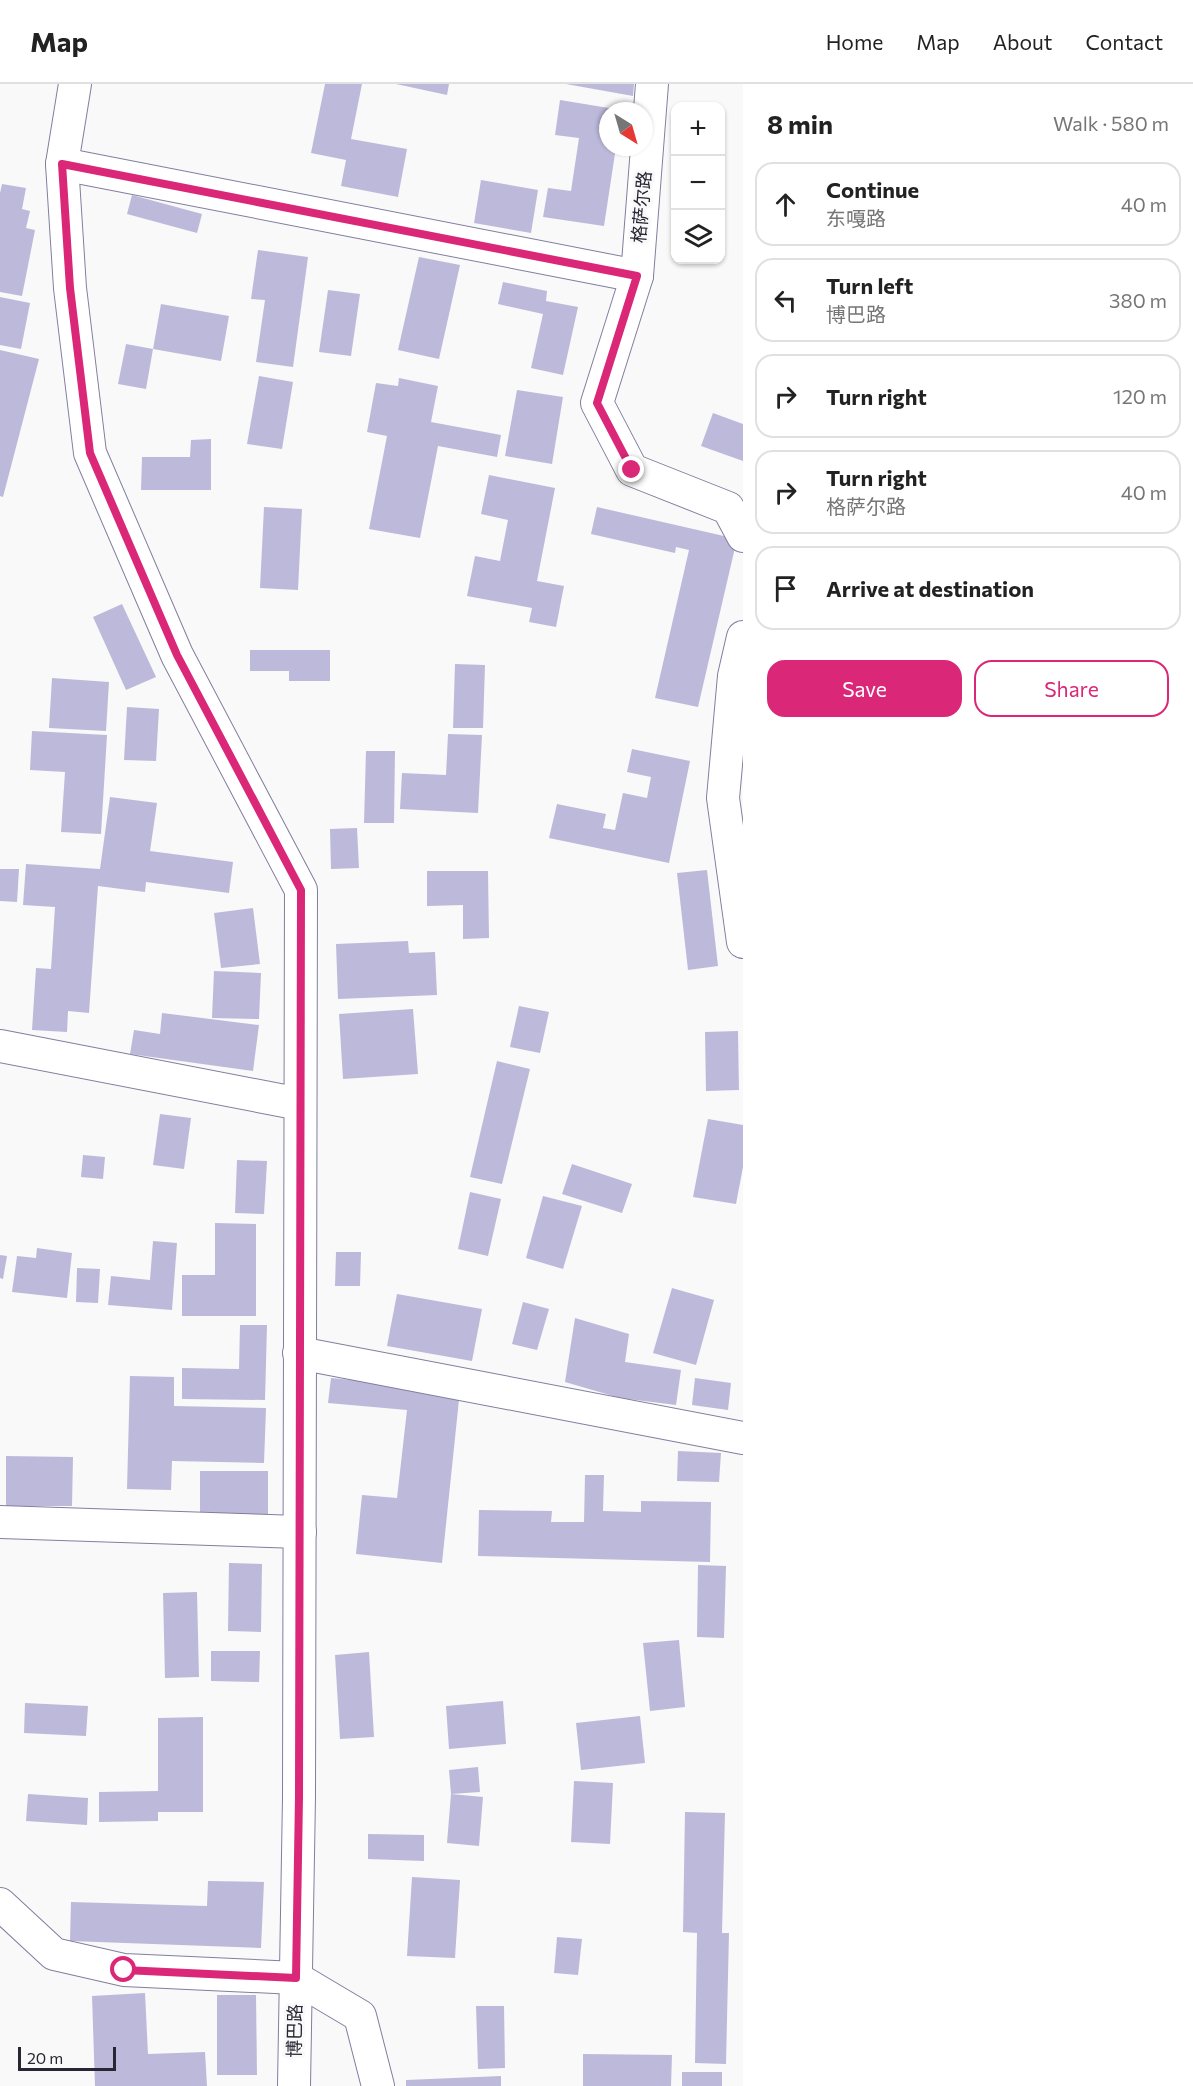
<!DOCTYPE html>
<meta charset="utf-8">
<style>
:root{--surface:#fff;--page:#f2f2f2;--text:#222;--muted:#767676;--line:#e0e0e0;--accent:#db2777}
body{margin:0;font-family:Commissioner,"Noto Sans SC",sans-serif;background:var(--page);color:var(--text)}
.controls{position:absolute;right:18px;top:18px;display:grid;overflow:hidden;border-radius:12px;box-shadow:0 2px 4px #0004}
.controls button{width:54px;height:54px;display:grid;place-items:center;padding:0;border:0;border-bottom:2px solid var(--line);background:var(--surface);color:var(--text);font:30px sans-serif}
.compass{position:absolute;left:599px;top:18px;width:54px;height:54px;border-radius:50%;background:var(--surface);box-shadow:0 2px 4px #0004;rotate:143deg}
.scale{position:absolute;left:18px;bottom:15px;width:98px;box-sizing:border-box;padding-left:6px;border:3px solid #282633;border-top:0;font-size:16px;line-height:21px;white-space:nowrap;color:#282633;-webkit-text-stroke:4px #f9f9f9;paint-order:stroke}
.stop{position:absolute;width:18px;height:18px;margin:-14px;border:4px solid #db2777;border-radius:50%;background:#fff}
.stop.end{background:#db2777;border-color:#fff;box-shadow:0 2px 6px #0008}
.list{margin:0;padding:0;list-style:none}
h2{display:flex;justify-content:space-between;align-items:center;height:78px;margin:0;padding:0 24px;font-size:26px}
h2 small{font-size:20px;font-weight:400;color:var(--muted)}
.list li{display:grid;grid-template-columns:39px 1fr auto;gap:18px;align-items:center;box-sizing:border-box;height:84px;margin:0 12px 12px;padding:0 12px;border:2px solid var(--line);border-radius:18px}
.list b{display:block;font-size:22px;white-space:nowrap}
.list p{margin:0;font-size:20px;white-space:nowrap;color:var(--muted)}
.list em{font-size:20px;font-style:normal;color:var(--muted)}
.actions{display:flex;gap:12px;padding:18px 24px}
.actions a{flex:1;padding:14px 0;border:2px solid var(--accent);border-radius:18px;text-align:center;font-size:21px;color:var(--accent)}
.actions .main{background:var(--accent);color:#fff}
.icon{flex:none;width:33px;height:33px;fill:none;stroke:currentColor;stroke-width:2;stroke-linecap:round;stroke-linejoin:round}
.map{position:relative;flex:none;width:743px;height:2002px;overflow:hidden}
header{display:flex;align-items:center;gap:36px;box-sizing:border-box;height:84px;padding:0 30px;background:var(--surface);border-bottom:2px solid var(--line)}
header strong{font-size:28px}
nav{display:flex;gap:33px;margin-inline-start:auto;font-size:21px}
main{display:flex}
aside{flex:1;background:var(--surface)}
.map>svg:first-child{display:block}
.building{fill:#bdb9db}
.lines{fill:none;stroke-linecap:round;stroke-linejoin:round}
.minor-casing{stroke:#827e9e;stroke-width:34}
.minor{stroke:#fff;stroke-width:32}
.route{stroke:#db2777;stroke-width:8}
.labels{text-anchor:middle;stroke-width:6;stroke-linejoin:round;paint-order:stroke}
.street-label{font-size:18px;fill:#282633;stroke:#f9f9f9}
</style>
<header>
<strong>Map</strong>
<nav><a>Home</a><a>Map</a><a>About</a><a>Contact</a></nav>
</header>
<main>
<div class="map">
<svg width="743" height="2002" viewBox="0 0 743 2002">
<rect width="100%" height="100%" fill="#f9f9f9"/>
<!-- building -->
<g class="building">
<polygon points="325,0 362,0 351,55 407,65 398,113 341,102 346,76 311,69"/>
<polygon points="396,0 449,0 447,11"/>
<polygon points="566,0 634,0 633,12"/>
<polygon points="560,16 621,26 608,27 608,63 616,63 604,142 543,133 548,104 571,107 579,54 555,51"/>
<polygon points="481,96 538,106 531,149 474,139"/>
<polygon points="2,100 26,104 22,125 30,127 26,144 35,146 22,212 0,208 0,109"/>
<polygon points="132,111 202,130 197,149 127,130"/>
<polygon points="258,166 308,173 293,283 256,278 265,216 251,215"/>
<polygon points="419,173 460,181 439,275 398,266"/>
<polygon points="503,198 547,207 546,217 578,223 563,291 531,284 543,230 498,220"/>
<polygon points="328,206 360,210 351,272 319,268"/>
<polygon points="0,213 30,219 21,265 0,261"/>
<polygon points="161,220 229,232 221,277 153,265"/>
<polygon points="126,260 153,265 146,305 118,300"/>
<polygon points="0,266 39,275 3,413 0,412"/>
<polygon points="259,292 293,298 282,365 247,360"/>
<polygon points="399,294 438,302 431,338 501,351 497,373 438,362 420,454 369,445 387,352 367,348 376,299 398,302"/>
<polygon points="517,306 563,313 552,380 505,372"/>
<polygon points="713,329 743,340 743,377 701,362"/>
<polygon points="211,355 211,406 141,406 142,373 190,373 191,356"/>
<polygon points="489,391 555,404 537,497 564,502 556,543 529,538 532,524 467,512 475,472 500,477 508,436 481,430"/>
<polygon points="264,423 302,425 298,506 260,504"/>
<polygon points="597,423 737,455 698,623 655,614 689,466 676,463 675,469 591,450"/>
<polygon points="122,520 156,593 126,606 93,533"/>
<polygon points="250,566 330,566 330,597 289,597 289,587 250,587"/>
<polygon points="455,580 485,581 483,644 453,644"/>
<polygon points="52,594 109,598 106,647 49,644"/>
<polygon points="127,623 159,625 156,677 124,676"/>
<polygon points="32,647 107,651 101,750 61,748 65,688 30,686"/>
<polygon points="448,650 482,651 478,729 400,725 402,689 446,691"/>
<polygon points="632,665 690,677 669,779 549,754 557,720 606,730 603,744 615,746 623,709 647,714 651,693 627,688"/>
<polygon points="366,667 395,667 394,739 364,739"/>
<polygon points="110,713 157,719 150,767 233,778 229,809 146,798 145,808 98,802 89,929 68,927 67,948 32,946 36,884 51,885 55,823 23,821 26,780 100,785"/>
<polygon points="357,744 359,784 331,785 330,745"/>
<polygon points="0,785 19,785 17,818 0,817"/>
<polygon points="707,786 718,882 688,886 677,789"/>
<polygon points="427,787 488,787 489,854 463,855 463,821 427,822"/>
<polygon points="253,824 260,880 221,884 214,829"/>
<polygon points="408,857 409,869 435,868 437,911 338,915 336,860"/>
<polygon points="214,887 261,889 259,935 212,934"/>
<polygon points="519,922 549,928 540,969 510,963"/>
<polygon points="413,925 418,990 343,995 339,930"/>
<polygon points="162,929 259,941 253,987 130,970 134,946 160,950"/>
<polygon points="738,947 739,1006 706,1007 705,948"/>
<polygon points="497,977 530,985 502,1100 470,1093"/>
<polygon points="160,1030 191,1034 184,1085 153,1081"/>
<polygon points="708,1035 743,1041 743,1083 736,1120 693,1113"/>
<polygon points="83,1071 105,1073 103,1095 81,1093"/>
<polygon points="237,1076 267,1077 264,1130 235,1129"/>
<polygon points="572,1080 632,1100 622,1129 562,1110"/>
<polygon points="470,1108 501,1115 488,1172 458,1165"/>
<polygon points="543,1112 582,1122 563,1185 526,1174"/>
<polygon points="215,1139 256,1140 256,1232 182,1232 182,1191 215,1191"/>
<polygon points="153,1157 177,1159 172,1226 108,1221 111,1192 150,1196"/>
<polygon points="37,1164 72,1169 67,1214 12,1208 17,1172 36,1174"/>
<polygon points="336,1168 361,1168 360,1202 335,1202"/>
<polygon points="0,1171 7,1172 3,1195 0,1194"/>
<polygon points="77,1184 100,1185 98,1219 76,1218"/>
<polygon points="672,1204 714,1216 696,1281 653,1269"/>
<polygon points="397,1210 482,1225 472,1277 387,1262"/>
<polygon points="523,1218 549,1225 537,1266 512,1260"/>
<polygon points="575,1234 629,1250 625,1278 681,1286 676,1321 620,1314 565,1298"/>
<polygon points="240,1241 267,1241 265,1316 182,1315 182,1284 239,1285"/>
<polygon points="130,1292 174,1293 174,1322 266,1324 264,1379 172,1377 171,1406 127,1405"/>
<polygon points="331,1294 460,1306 442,1479 356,1470 362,1411 397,1414 407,1326 328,1319"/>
<polygon points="695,1294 731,1299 728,1326 692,1321"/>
<polygon points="678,1367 721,1369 719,1398 677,1397"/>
<polygon points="6,1372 73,1373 72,1422 6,1422"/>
<rect x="200" y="1387" width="68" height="46"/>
<polygon points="585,1391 604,1391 603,1427 641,1428 641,1417 711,1418 710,1478 478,1472 479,1426 552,1427 551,1438 584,1438"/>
<polygon points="229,1479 262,1480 261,1548 228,1547"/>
<polygon points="698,1481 726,1482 724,1554 697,1553"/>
<polygon points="197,1508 199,1593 165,1594 163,1509"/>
<polygon points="679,1556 685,1623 650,1627 643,1559"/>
<polygon points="211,1567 260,1567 259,1598 211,1597"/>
<polygon points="369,1568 374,1653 340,1655 335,1571"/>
<polygon points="503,1617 506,1660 449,1665 446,1622"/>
<polygon points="25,1619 88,1622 86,1652 24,1649"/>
<polygon points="640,1632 645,1679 581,1686 576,1639"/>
<polygon points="203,1633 203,1728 158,1728 158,1737 99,1738 99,1708 158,1707 158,1634"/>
<polygon points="478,1683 480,1708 451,1710 483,1713 479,1762 447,1759 451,1710 449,1686"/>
<polygon points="574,1697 613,1699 610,1760 571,1758"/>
<polygon points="28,1710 88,1714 87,1741 26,1737"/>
<polygon points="685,1728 725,1729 722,1849 729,1849 726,1980 695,1979 697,1849 683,1848"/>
<polygon points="368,1750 424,1751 424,1777 368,1775"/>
<polygon points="412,1793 460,1796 455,1874 407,1872"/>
<polygon points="208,1797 264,1798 261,1864 70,1857 71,1818 207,1822"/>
<polygon points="557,1853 582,1855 578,1891 554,1889"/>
<polygon points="145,1909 148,1970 205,1968 207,2002 95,2002 92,1912"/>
<polygon points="217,1911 256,1911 257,1991 217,1991"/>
<polygon points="476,1922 504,1922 505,1984 478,1985"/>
<polygon points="583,1970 672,1971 671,2002 583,2002"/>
<rect x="682" y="1988" width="40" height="14"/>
<polygon points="501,1992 501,2002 406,2002 406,1996"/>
</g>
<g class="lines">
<!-- minor casing -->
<g class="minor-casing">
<g id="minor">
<polyline points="75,0 62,80 70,204 90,369 177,571 301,806 299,1713 294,2002"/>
<polyline points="652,0 637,192 597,319 632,386 728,424 743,452"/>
<polyline points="62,80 637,192"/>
<polyline points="743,553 734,592 723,714 743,858"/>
<polyline points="0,962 300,1020"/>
<polyline points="299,1269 743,1354"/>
<polyline points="0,1438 300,1448"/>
<polyline points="0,1820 54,1870 124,1886 296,1894 360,1932 378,2002"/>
</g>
</g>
<!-- minor -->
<use href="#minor" class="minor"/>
</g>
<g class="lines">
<!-- route -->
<polyline class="route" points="124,1886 296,1894 299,1713 301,806 177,571 90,369 70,204 62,80 637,192 597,319 632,386"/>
</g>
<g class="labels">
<!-- street labels -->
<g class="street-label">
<text transform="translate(642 123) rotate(-85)" y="6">格萨尔路</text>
<text transform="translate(295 1947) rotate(-89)" y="6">博巴路</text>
</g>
</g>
</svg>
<div class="controls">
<button>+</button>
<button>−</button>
<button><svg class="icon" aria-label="layers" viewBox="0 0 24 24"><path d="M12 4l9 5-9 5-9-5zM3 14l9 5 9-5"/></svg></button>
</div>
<svg class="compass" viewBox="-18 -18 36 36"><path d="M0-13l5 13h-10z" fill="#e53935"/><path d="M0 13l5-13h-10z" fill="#767676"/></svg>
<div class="scale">20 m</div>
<div class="stop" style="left:124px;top:1886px"></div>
<div class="stop end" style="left:632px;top:386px"></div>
</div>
<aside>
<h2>8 min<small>Walk · 580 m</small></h2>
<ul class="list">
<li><svg class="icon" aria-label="ahead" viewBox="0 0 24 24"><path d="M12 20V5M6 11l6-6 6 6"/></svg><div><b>Continue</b><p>东嘎路</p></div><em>40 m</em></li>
<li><svg class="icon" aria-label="left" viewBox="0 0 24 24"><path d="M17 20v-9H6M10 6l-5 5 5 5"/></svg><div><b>Turn left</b><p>博巴路</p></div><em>380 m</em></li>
<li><svg class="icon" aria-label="right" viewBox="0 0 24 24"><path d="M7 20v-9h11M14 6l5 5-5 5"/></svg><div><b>Turn right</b></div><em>120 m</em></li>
<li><svg class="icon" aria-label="right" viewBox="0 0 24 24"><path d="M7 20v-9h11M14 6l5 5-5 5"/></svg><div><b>Turn right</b><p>格萨尔路</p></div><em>40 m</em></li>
<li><svg class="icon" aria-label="arrive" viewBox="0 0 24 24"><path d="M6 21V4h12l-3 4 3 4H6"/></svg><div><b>Arrive at destination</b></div></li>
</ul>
<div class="actions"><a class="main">Save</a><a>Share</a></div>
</aside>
</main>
